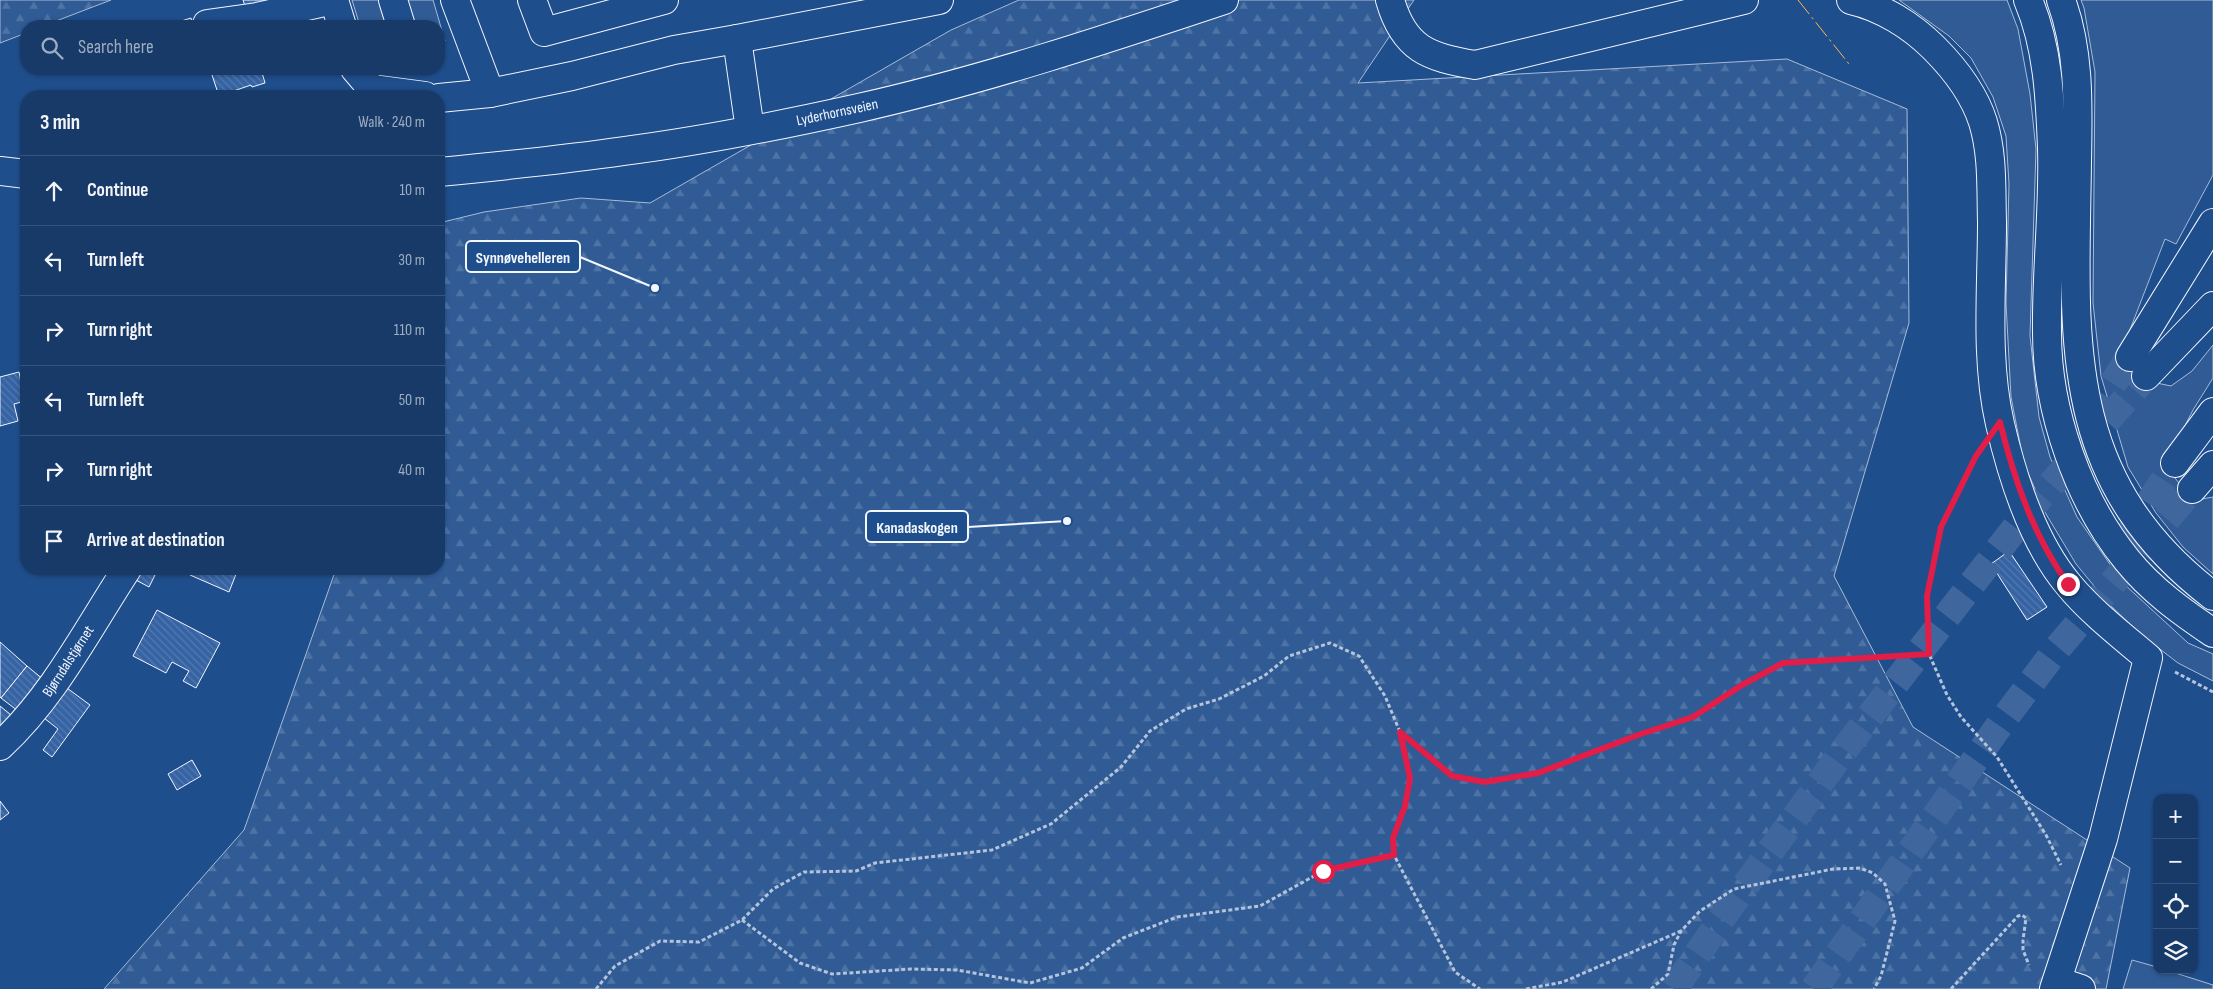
<!DOCTYPE html>
<meta charset="utf-8">
<style>
:root{--surface:#173a69;--page:#20416f;--text:#f1f3f6;--muted:#9eadc0;--line:#36547d}
body{margin:0;font-family:"Sofia Sans Condensed",sans-serif;background:var(--page);color:var(--text)}
.controls{position:absolute;right:15px;bottom:15px;display:grid;overflow:hidden;border-radius:10px;box-shadow:0 1px 4px #0004}
.controls button{width:45px;height:45px;display:grid;place-items:center;padding:0;border:0;border-bottom:1px solid var(--line);background:var(--surface);color:var(--text);font:25px sans-serif}
.stop{position:absolute;width:15px;height:15px;margin:-11px;border:4px solid #e11d48;border-radius:50%;background:#fff}
.stop.end{background:#e11d48;border-color:#fff;box-shadow:0 1px 5px #0008}
.list{margin:0;padding:0;list-style:none}
h2{display:flex;justify-content:space-between;align-items:center;height:65px;margin:0;padding:0 20px;font-size:21px}
h2 small{font-size:16px;font-weight:400;color:var(--muted)}
.list li{display:grid;grid-template-columns:32px 1fr auto;gap:15px;align-items:center;box-sizing:border-box;height:70px;padding:0 20px;border-top:1px solid var(--line)}
.list b{display:block;font-size:19px;white-space:nowrap}
.list em{font-size:16px;font-style:normal;color:var(--muted)}
.icon{flex:none;width:28px;height:28px;fill:none;stroke:currentColor;stroke-width:2;stroke-linecap:round;stroke-linejoin:round}
.map{position:relative;flex:none;width:2213px;height:989px;overflow:hidden}
.search{position:absolute;background:var(--surface);box-shadow:0 1px 4px #0004;left:20px;top:20px;width:425px;height:55px;display:flex;align-items:center;gap:12px;box-sizing:border-box;padding:0 18px;border-radius:20px;color:var(--muted);font-size:19px}
.panel{position:absolute;background:var(--surface);box-shadow:0 1px 4px #0004;left:20px;top:90px;width:425px;height:485px;border-radius:20px}
.map>svg:first-child{display:block}
.built{fill:#305b95;stroke:#a8bbd7}
.forest{fill:url(#forest-firs);stroke:#a8bbd7}
.building{fill:url(#building-back-hatch);stroke:#f2f6ff}
.lines{fill:none;stroke-linecap:round;stroke-linejoin:round}
.major-tunnel{stroke:#3f679d;stroke-width:28;stroke-dasharray:28 14;stroke-linecap:butt}
.minor-casing{stroke:#f2f6ff;stroke-width:30}
.major-casing{stroke:#f2f6ff;stroke-width:30}
.highway-casing{stroke:#f2f6ff;stroke-width:30}
.path{stroke:#b3c4dc;stroke-width:3;stroke-dasharray:4 2.5;stroke-linecap:butt}
.minor{stroke:#1f4e8c;stroke-width:28}
.major{stroke:#1f4e8c;stroke-width:28}
.highway{stroke:#1f4e8c;stroke-width:28}
.power{stroke:#ffb74d;stroke-width:1;stroke-dasharray:18 4 2.5 4;stroke-linecap:butt}
.route{stroke:#e11d48;stroke-width:6}
.labels{text-anchor:middle;stroke-width:4;stroke-linejoin:round;paint-order:stroke}
.street-label{font-size:15px;fill:#f2f6ff;stroke:#1f4e8c}
.leader{fill:none;stroke:#f2f6ff;stroke-width:2}
.callout-dot{fill:#f2f6ff;stroke:#1f4e8c;stroke-width:2}
.callout{fill:#1f4e8c;stroke:#f2f6ff;stroke-width:2}
.callout-label{font-size:16px;text-anchor:middle;font-weight:bold;fill:#f2f6ff}
</style>
<div class="map">
<svg width="2213" height="989" viewBox="0 0 2213 989">
<defs>
<pattern id="forest-firs" width="22" height="20" patternUnits="userSpaceOnUse" patternTransform="scale(1.25)"><rect width="22" height="20" fill="#305b95"/><path d="M5 1l3.5 6h-7zM16 11l3.5 6h-7z" fill="#4e73a5"/></pattern>
<pattern id="building-back-hatch" width="6" height="6" patternUnits="userSpaceOnUse" patternTransform="scale(1.25)"><rect width="6" height="6" fill="#3563a3"/><path d="M-1 5l2 2M0 0l6 6M5-1l2 2" fill="none" stroke="#537ab1"/></pattern>
</defs>
<rect width="100%" height="100%" fill="#1f4e8c"/>
<!-- built -->
<g class="built">
<polygon points="352,0 433,0 445,41 439,44 439,26 360,26"/>
<polygon points="1899,0 2007,0 2018,29 2030,94 2036,149 2030,336 2039,417 2050,457 2077,517 2123,583 2188,643 2213,654 2213,681 2178,663 2139,633 2108,603 2076,564 2046,514 2024,464 2011,397 2006,303 2009,184 2006,136 1993,97 1971,58 1949,36"/>
<polygon points="2081,0 2213,0 2213,175 2176,244 2165,239 2126,340 2152,382 2171,386 2192,371 2213,345 2213,378 2193,410 2173,449 2175,478 2183,488 2202,499 2213,497 2213,574 2183,547 2156,513 2128,467 2101,376 2093,303 2095,72 2084,8"/>
<polygon points="2132,960 2157,967 2157,970 2166,970 2213,985 2213,989 2123,989"/>
</g>
<!-- forest -->
<g class="forest">
<polygon points="0,0 111,0 43,26 26,26 26,33 0,43"/>
<polygon points="1019,0 1414,0 1358,83 1787,59 1907,109 1909,323 1834,576 1913,727 2130,868 2106,989 104,989 244,830 336,569 439,569 439,223 484,212 581,198 650,203 951,30"/>
</g>
<!-- building -->
<g class="building">
<polygon points="243,0 275,0 246,9"/>
<polygon points="191,18 193,26 165,26"/>
<polygon points="210,69 261,69 265,83 252,87 251,85 219,96"/>
<polygon points="19,372 25,401 14,404 18,421 0,426 0,377"/>
<polygon points="2009,551 2047,607 2027,620 1991,564"/>
<polygon points="137,569 158,569 149,587 132,578"/>
<polygon points="193,569 238,569 229,592 190,575"/>
<polygon points="157,610 220,643 196,688 183,681 189,671 172,662 166,673 133,656"/>
<polygon points="0,642 27,666 1,698 0,697"/>
<polygon points="27,666 44,680 18,711 1,698"/>
<polygon points="67,688 90,705 52,757 43,750 58,729 44,718"/>
<polygon points="0,706 16,719 0,733"/>
<polygon points="192,760 201,776 177,790 168,774"/>
<polygon points="0,801 9,813 0,820"/>
</g>
<g class="lines">
<!-- major-tunnel -->
<g class="major-tunnel">
<polyline points="2090,419 2130,357"/>
<polyline points="2126,539 2175,463"/>
<polyline points="1674,989 1724,915 1841,754 1944,620 2034,504 2146,376"/>
<polyline points="1814,989 2001,723 2056,650 2192,489"/>
</g>
<!-- minor casing -->
<g class="minor-casing">
<g id="minor">
<polyline points="334,0 342,26"/>
<polyline points="393,0 401,26"/>
<polyline points="455,0 490,93"/>
<polyline points="532,0 544,32 664,0"/>
<path d="M 1390,0 C 1404,49 1428,57 1475,65 L 1744,0"/>
<path d="M 1851,0 C 1882,7 1912,26 1934,48 C 1955,69 1974,94 1983,122 C 1993,155 1991,188 1992,222 C 1992,289 1985,359 2000,424 C 2012,476 2033,542 2068,584 C 2090,611 2121,635 2148,658 L 2103,839 L 2054,989"/>
<polyline points="207,24 257,17 333,0"/>
<polyline points="355,69 372,89 425,96"/>
<polyline points="439,98 490,93 572,76 674,50 737,39"/>
<polyline points="750,130 737,39 939,0"/>
<path d="M 0,746 C 54,696 87,630 127,569"/>
<polyline points="2057,981 2081,989"/>
</g>
</g>
<!-- major casing -->
<g class="major-casing">
<g id="major">
<path d="M 2061,0 C 2080,51 2078,107 2077,161 C 2075,335 2058,478 2213,596"/>
<polyline points="0,171 26,174"/>
<path d="M 439,172 C 501,166 562,160 624,151 C 703,141 782,125 859,108 C 983,80 1104,40 1224,0"/>
<polyline points="2130,357 2213,223"/>
<polyline points="2146,376 2213,306"/>
<polyline points="2175,463 2213,412"/>
</g>
</g>
<!-- highway casing -->
<g class="highway-casing">
<g id="highway">
<path d="M 2028,0 C 2048,47 2050,98 2052,148 C 2054,210 2046,271 2047,333 C 2047,410 2078,500 2127,560 C 2151,590 2182,612 2213,633"/>
<polyline points="2192,489 2213,465"/>
</g>
</g>
<!-- path -->
<g class="path">
<polyline points="1975,457 1941,527 1927,596 1929,654 1947,695 1961,717 1997,757 2046,835 2061,865"/>
<polyline points="2175,672 2213,692"/>
<polyline points="1400,732 1410,778 1405,806 1393,838 1394,855 1455,972 1480,989"/>
<polyline points="742,920 800,963 832,974 911,969 957,970 1030,983 1082,968 1123,938 1177,917 1260,906 1323,871 1394,855"/>
<polyline points="596,989 615,966 660,941 699,942 742,920 773,889 804,872 856,871 875,863 992,850 1051,824 1121,767 1150,731 1186,709 1219,699 1264,676 1289,656 1330,643 1359,656 1385,696 1400,732 1452,776 1485,781 1538,773 1638,735 1693,717 1742,685 1783,663 1929,654"/>
<polyline points="1526,989 1563,982 1681,931"/>
<polyline points="1651,989 1668,974 1674,945 1681,931 1700,911 1734,889 1833,869 1860,868 1873,873 1885,884 1895,921 1881,976 1874,989"/>
<polyline points="1951,989 2018,916 2022,915 2026,918 2023,940 2023,950 2029,965"/>
</g>
<!-- minor -->
<use href="#minor" class="minor"/>
<!-- major -->
<use href="#major" class="major"/>
<!-- highway -->
<use href="#highway" class="highway"/>
<!-- power -->
<polyline class="power" points="1798,0 1849,64"/>
</g>
<g class="lines">
<!-- route -->
<path class="route" d="M 1323,871 L 1394,855 L 1393,838 L 1405,806 L 1410,778 L 1400,732 L 1452,776 L 1485,782 L 1538,773 L 1638,735 L 1693,717 L 1742,685 L 1783,663 L 1929,654 L 1927,596 L 1941,527 L 1976,456 L 2000,422 C 2014,479 2033,535 2068,584"/>
</g>
<g class="labels">
<!-- street labels -->
<g class="street-label">
<text transform="translate(837 112) rotate(-12)" y="5">Lyderhornsveien</text>
<text transform="translate(68 661) rotate(-57)" y="5">Bjørndalstjørnet</text>
</g>
</g>
<!-- callouts -->
<path class="leader" d="M655 288L580 257M1067 521L968 527"/>
<g class="callout-dot">
<circle cx="655" cy="288" r="5"/>
<circle cx="1067" cy="521" r="5"/>
</g>
<g class="callout">
<rect x="466" y="241" width="114" height="31" rx="5"/>
<rect x="866" y="511" width="102" height="31" rx="5"/>
</g>
<g class="callout-label">
<text x="523" y="263">Synnøvehelleren</text>
<text x="917" y="533">Kanadaskogen</text>
</g>
</svg>
<div class="controls">
<button>+</button>
<button>−</button>
<button><svg class="icon" aria-label="locate" viewBox="0 0 24 24"><circle cx="12" cy="12" r="6"/><path d="M12 2v4M12 18v4M2 12h4M18 12h4"/></svg></button>
<button><svg class="icon" aria-label="layers" viewBox="0 0 24 24"><path d="M12 4l9 5-9 5-9-5zM3 14l9 5 9-5"/></svg></button>
</div>
<div class="stop" style="left:1323px;top:871px"></div>
<div class="stop end" style="left:2068px;top:584px"></div>
<div class="search"><svg class="icon" aria-label="search" viewBox="0 0 24 24"><circle cx="10" cy="10" r="6"/><path d="M15 15l6 6"/></svg>Search here</div>
<section class="panel">
<h2>3 min<small>Walk · 240 m</small></h2>
<ul class="list">
<li><svg class="icon" aria-label="ahead" viewBox="0 0 24 24"><path d="M12 20V5M6 11l6-6 6 6"/></svg><div><b>Continue</b></div><em>10 m</em></li>
<li><svg class="icon" aria-label="left" viewBox="0 0 24 24"><path d="M17 20v-9H6M10 6l-5 5 5 5"/></svg><div><b>Turn left</b></div><em>30 m</em></li>
<li><svg class="icon" aria-label="right" viewBox="0 0 24 24"><path d="M7 20v-9h11M14 6l5 5-5 5"/></svg><div><b>Turn right</b></div><em>110 m</em></li>
<li><svg class="icon" aria-label="left" viewBox="0 0 24 24"><path d="M17 20v-9H6M10 6l-5 5 5 5"/></svg><div><b>Turn left</b></div><em>50 m</em></li>
<li><svg class="icon" aria-label="right" viewBox="0 0 24 24"><path d="M7 20v-9h11M14 6l5 5-5 5"/></svg><div><b>Turn right</b></div><em>40 m</em></li>
<li><svg class="icon" aria-label="arrive" viewBox="0 0 24 24"><path d="M6 21V4h12l-3 4 3 4H6"/></svg><div><b>Arrive at destination</b></div></li>
</ul>
</section>
</div>
